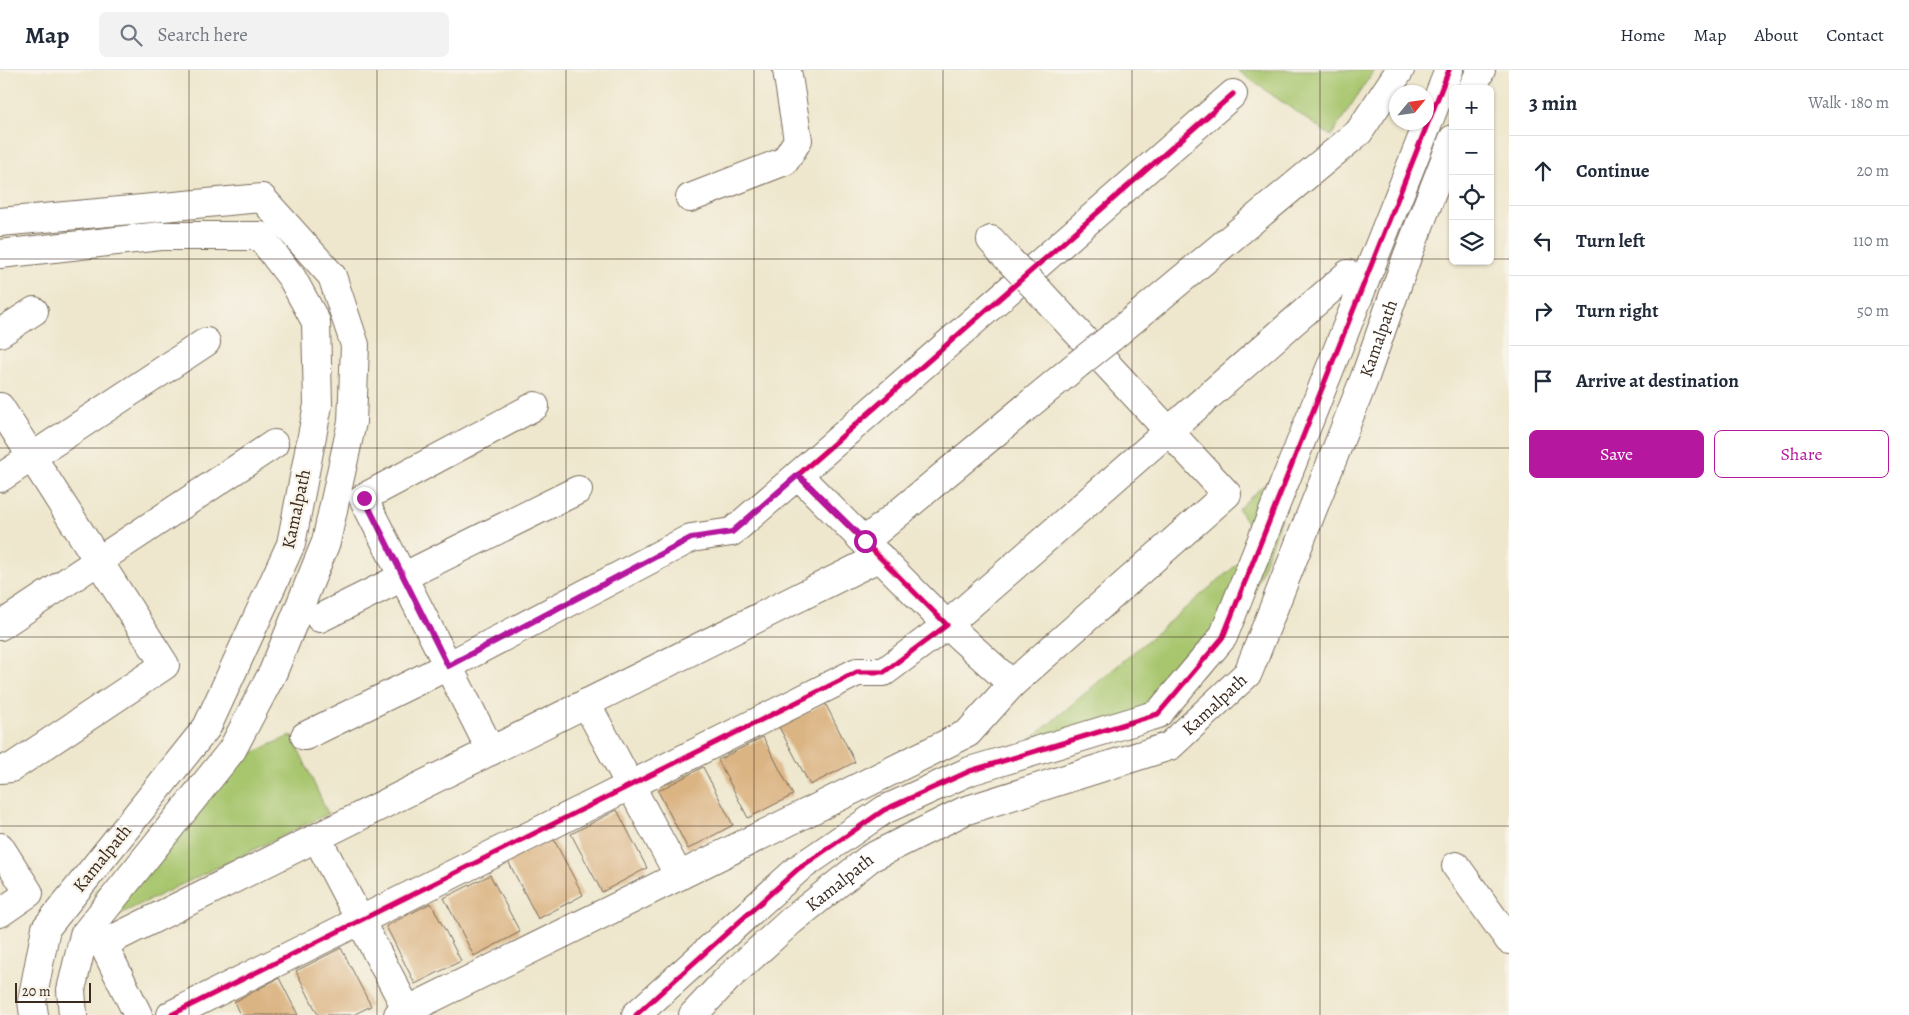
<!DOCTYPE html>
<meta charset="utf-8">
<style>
:root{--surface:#fff;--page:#f2f2f3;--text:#1f2937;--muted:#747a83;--line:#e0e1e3;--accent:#b5179e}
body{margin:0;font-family:Alegreya,serif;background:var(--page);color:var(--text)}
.controls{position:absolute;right:15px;top:15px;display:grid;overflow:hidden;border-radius:8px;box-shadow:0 1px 4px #0004}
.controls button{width:45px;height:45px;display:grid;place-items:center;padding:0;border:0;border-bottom:1px solid var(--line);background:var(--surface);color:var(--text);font:25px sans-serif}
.compass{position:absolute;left:1389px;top:15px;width:45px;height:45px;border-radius:50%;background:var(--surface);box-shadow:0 1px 4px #0004;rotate:61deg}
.scale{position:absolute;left:15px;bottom:12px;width:76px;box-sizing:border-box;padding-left:5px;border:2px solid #3b2a1e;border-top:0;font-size:14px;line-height:18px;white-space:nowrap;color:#3b2a1e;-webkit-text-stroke:4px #f7f3e8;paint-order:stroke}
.stop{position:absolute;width:15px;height:15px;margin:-11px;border:4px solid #b5179e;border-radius:50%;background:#fff}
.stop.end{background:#b5179e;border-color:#fff;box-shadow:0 1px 5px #0008}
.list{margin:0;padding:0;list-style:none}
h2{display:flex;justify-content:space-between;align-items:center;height:65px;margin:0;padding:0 20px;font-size:21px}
h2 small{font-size:16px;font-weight:400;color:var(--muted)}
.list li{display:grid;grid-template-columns:32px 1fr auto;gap:15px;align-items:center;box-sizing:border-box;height:70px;padding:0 20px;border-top:1px solid var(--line)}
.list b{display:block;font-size:19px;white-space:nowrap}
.list em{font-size:16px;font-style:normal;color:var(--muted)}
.actions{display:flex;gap:10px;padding:15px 20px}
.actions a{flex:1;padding:11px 0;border:1px solid var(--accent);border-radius:8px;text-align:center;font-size:18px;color:var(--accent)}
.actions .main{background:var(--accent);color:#fff}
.icon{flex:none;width:28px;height:28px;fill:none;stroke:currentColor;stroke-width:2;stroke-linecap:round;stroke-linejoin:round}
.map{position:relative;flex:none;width:1509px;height:945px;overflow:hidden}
header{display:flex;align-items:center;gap:30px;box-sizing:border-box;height:70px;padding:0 25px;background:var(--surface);border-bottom:1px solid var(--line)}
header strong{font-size:24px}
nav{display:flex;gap:28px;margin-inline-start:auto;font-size:18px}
.search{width:350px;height:45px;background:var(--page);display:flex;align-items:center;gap:12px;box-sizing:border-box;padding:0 18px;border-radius:8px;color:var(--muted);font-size:19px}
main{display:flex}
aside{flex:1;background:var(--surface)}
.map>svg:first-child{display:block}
.green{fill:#a8c66e;stroke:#727846}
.building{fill:#dbb483}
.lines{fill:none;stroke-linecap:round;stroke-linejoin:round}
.street-casing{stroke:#7a6c5b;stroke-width:30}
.street{stroke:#fff;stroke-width:28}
.street-bridge-casing{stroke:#7a6c5b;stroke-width:30;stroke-linecap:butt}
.street-bridge{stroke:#fff;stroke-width:28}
.cycleway-casing{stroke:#f7f3e8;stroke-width:8}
.cycleway{stroke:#d6006c;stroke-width:5}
.route{stroke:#b5179e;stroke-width:6}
.grid{fill:none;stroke:#3b2a1e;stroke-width:1;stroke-opacity:0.55}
.labels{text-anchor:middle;stroke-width:4.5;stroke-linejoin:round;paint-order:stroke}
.street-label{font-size:18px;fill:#3b2a1e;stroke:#f7f3e8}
</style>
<header>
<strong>Map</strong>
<div class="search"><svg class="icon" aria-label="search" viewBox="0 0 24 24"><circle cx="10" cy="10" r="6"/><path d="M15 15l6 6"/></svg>Search here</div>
<nav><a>Home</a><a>Map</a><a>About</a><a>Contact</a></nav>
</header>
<main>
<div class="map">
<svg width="1509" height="945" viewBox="0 0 1509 945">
<rect width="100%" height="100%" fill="#f7f3e8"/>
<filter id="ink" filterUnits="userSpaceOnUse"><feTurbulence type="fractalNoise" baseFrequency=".02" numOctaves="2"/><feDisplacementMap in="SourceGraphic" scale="10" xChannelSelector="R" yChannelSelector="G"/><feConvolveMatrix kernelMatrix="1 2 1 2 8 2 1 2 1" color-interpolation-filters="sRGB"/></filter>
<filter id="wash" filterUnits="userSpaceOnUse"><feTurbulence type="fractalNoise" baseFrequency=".0096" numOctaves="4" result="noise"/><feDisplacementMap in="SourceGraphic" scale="20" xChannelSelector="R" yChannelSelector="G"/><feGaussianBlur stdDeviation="1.12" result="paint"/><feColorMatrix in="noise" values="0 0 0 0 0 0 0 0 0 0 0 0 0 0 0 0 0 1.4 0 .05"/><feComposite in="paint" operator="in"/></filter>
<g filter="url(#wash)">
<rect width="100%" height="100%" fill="#eee7cd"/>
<!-- green -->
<g class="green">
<polygon points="1241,0 1374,0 1331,66 1238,1"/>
<polygon points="1307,375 1238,567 1163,641 997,698 1261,474 1238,439"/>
<polygon points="292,665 328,744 87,860 95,821 217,699"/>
</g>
<g id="blocks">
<!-- building -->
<g class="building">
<polygon points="825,633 855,692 810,715 779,657"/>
<polygon points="763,667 793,725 748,748 718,690"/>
<polygon points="703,697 733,755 688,779 658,721"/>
<polygon points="617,740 647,798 602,822 571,764"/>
<polygon points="553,768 583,825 538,849 508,791"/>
<polygon points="490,805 520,862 474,886 444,828"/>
<polygon points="431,833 461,891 415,914 386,856"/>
<polygon points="341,878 371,936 353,945 318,945 296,901"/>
<polygon points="279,908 298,945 240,945 234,932"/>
</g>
</g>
</g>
<g filter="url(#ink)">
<use href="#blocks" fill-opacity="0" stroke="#7a6c5b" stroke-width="1"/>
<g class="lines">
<!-- street casing -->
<g class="street-casing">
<g id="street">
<polyline points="1472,19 1481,0"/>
<polyline points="690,128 785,91 798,70 787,0"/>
<polyline points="0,152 262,128 332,206 355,275 352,352 326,472 273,602 232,680 84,865 71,920 73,945"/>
<polyline points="991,170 1010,191"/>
<polyline points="0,184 161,166 260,166 292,208 316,252 318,335 291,474 207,657 46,858 32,931 34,945"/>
<polyline points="1039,221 1227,424 1012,614 947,555 1348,204"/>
<polyline points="0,263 34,241"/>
<polyline points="1111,268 1359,62 1400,0"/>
<polyline points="0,337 165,595 11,698 0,699"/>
<polyline points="0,408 206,272"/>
<polyline points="865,471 1078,294"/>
<polyline points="320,548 578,420"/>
<polyline points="0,556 274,374"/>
<polyline points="586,633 679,806"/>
<polyline points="305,666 448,596 691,468 732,462 798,405"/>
<polyline points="491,681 363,428 535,336"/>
<polyline points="317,768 407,940"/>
<polyline points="0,777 29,823 0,843"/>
<polyline points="1456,796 1509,870"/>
<polyline points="138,945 103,874 880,487"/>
<polyline points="171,945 857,602 884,602 947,555 798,405 1233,24"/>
<polyline points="398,945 968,663 1012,614"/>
<polyline points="636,945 798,799 884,740 970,701 1158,644 1223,567 1449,0"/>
<path id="s1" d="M 693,945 L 728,908 L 791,851 L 870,788 L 964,741 L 1170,676 L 1248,603 L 1365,307 L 1407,187 L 1453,69"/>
</g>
</g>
<!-- street -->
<use href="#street" class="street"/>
<!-- street-bridge casing -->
<g class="street-bridge-casing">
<g id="street-bridge">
<polyline points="1010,191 1039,221"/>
<polyline points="1078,294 1111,268"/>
</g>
</g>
<!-- street-bridge -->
<use href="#street-bridge" class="street-bridge"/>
<!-- cycleway casing -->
<g class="cycleway-casing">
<g id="cycleway">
<polyline points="171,945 857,602 884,602 947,555 798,405 1233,24"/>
<polyline points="636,945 798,799 884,740 970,701 1158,644 1223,567 1449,0"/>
</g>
</g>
<!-- cycleway -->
<use href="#cycleway" class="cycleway"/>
</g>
</g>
<g class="lines" filter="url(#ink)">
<!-- route -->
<polyline class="route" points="364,428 448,596 691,468 732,462 798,405 865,471"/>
</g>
<!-- grid -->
<path class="grid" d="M 189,0 L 189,945M 377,0 L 377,945M 566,0 L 566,945M 754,0 L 754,945M 943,0 L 943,945M 1132,0 L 1132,945M 1320,0 L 1320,945M 0,189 L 1453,189M 1490,189 L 1509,189M 0,378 L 1509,378M 0,567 L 1509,567M 0,756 L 1509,756"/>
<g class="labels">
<!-- street labels -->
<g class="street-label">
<text dy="6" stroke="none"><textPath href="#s1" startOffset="1024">Kamalpath</textPath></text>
<text transform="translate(296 439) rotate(-78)" y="6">Kamalpath</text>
<text dy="6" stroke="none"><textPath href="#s1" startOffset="619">Kamalpath</textPath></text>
<text transform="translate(102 788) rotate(-51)" y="6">Kamalpath</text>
<text dy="6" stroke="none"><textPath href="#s1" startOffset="198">Kamalpath</textPath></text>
</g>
</g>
</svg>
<div class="controls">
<button>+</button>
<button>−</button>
<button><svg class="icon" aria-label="locate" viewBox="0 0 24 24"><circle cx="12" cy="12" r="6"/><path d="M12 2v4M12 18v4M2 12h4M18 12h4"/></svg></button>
<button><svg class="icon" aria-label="layers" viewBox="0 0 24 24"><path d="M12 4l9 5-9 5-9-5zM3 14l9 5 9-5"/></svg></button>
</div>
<svg class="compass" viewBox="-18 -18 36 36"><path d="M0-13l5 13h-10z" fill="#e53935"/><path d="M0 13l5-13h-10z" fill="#747a83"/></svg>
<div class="scale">20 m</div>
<div class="stop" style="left:865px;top:471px"></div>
<div class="stop end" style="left:364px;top:428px"></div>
</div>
<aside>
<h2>3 min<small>Walk · 180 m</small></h2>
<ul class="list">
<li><svg class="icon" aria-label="ahead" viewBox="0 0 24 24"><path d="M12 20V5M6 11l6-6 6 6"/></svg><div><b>Continue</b></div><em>20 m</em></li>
<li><svg class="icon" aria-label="left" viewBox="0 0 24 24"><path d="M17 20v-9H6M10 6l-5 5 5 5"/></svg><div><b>Turn left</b></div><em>110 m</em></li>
<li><svg class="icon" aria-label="right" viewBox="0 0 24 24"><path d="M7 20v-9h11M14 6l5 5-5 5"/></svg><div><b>Turn right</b></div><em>50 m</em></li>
<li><svg class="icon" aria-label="arrive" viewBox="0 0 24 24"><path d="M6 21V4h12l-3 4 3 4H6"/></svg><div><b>Arrive at destination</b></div></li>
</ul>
<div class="actions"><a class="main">Save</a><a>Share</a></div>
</aside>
</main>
